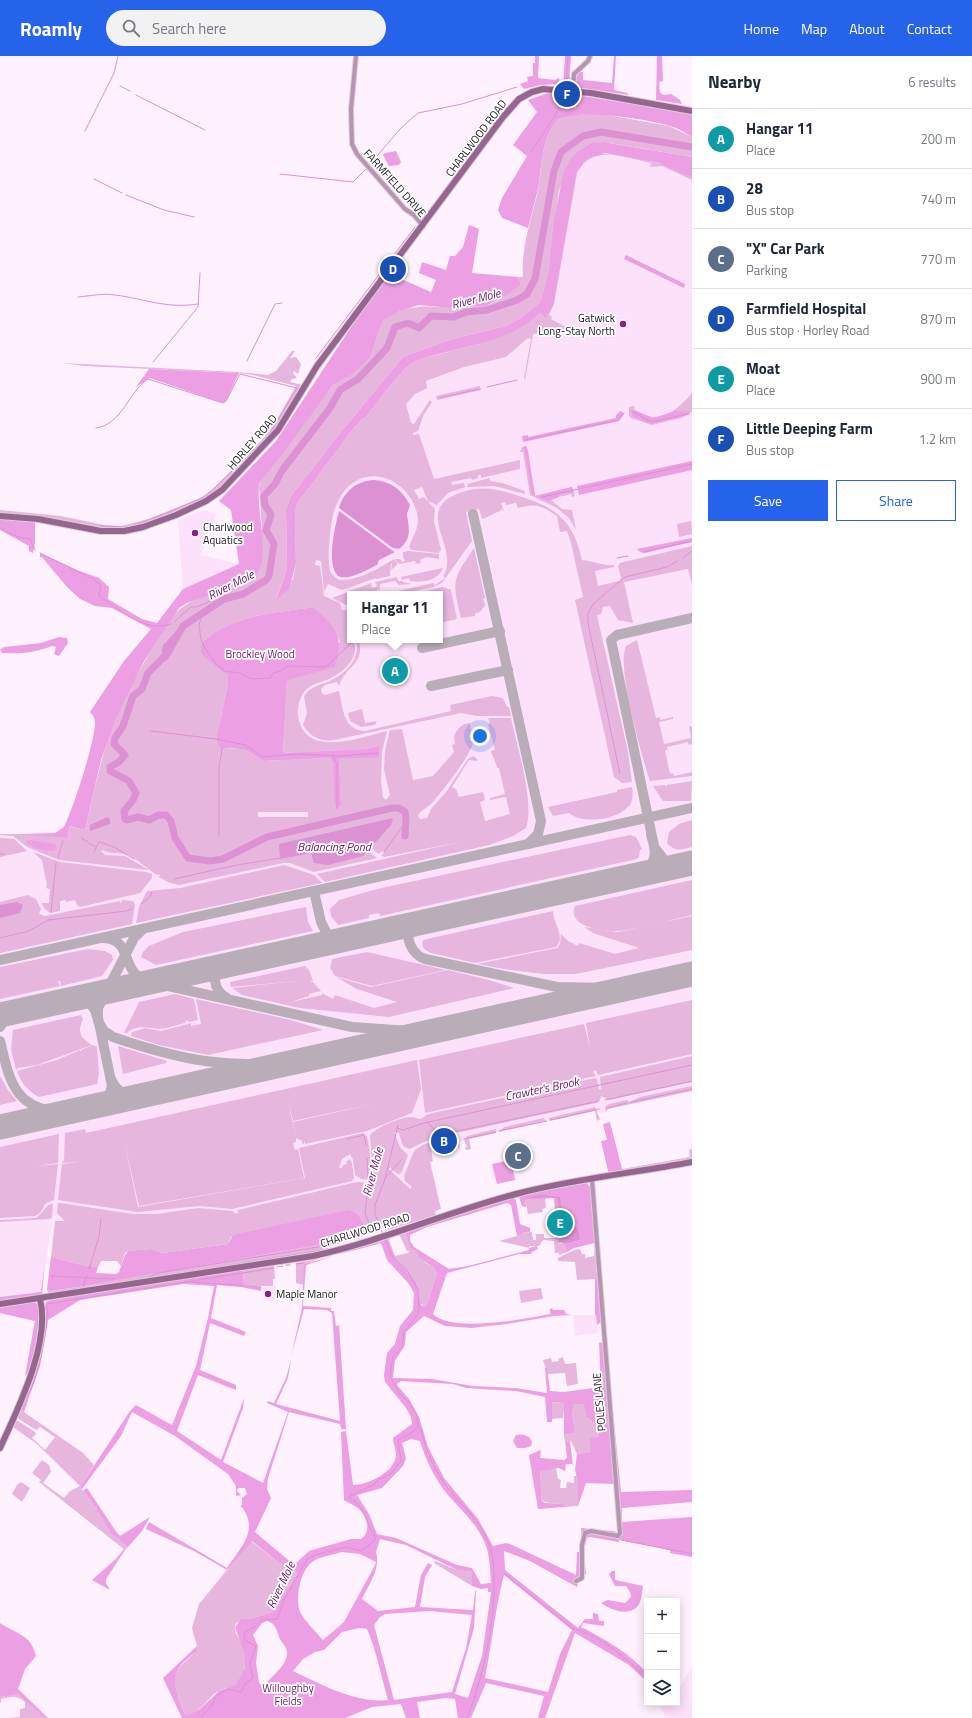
<!DOCTYPE html>
<meta charset="utf-8">
<style>
:root{--surface:#fff;--page:#f2f2f3;--text:#1f2937;--muted:#747a83;--line:#e0e1e3;--accent:#2563eb}
body{margin:0;font-family:"Titillium Web",sans-serif;background:var(--page);color:var(--text)}
.controls{position:absolute;right:12px;bottom:12px;display:grid;overflow:hidden;border-radius:0px;box-shadow:0 2px 10px #0003}
.controls button{width:36px;height:36px;display:grid;place-items:center;padding:0;border:0;border-bottom:1px solid var(--line);background:var(--surface);color:var(--text);font:20px sans-serif}
.you{position:absolute;left:480px;top:680px;width:14px;height:14px;margin:-10px;border:3px solid #fff;border-radius:50%;background:#1a73e8;box-shadow:0 0 0 6px #1a73e833}
.badge{display:grid;place-items:center;width:26px;height:26px;border-radius:50%;background:var(--accent);color:#fff;font-size:13px;font-weight:700}
.pin{position:absolute;translate:-50% -50%;border:2px solid #fff;box-shadow:0 1px 4px #0006}
.popup{position:absolute;left:347px;top:535px;width:96px;height:52px;box-sizing:border-box;display:grid;place-content:center;border-radius:0px;background:var(--surface);filter:drop-shadow(0 1px 3px #0005);font-size:13px;white-space:nowrap;color:var(--muted)}
.popup b{font-size:15px;color:var(--text)}
.popup::after{content:'';position:absolute;left:50%;top:100%;margin-left:-8px;border:8px solid transparent;border-top-color:var(--surface)}
.list{margin:0;padding:0;list-style:none}
h2{display:flex;justify-content:space-between;align-items:center;height:52px;margin:0;padding:0 16px;font-size:17px}
h2 small{font-size:13px;font-weight:400;color:var(--muted)}
.list li{display:grid;grid-template-columns:26px 1fr auto;gap:12px;align-items:center;box-sizing:border-box;height:60px;padding:0 16px;border-top:1px solid var(--line)}
.list b{display:block;font-size:15px;white-space:nowrap}
.list p{margin:0;font-size:13px;white-space:nowrap;color:var(--muted)}
.list em{font-size:13px;font-style:normal;color:var(--muted)}
.actions{display:flex;gap:8px;padding:12px 16px}
.actions a{flex:1;padding:9px 0;border:1px solid var(--accent);border-radius:0px;text-align:center;font-size:14px;color:var(--accent)}
.actions .main{background:var(--accent);color:#fff}
.icon{flex:none;width:22px;height:22px;fill:none;stroke:currentColor;stroke-width:2;stroke-linecap:round;stroke-linejoin:round}
.map{position:relative;flex:none;width:692px;height:1662px;overflow:hidden}
header{display:flex;align-items:center;gap:24px;box-sizing:border-box;height:56px;padding:0 20px;background:var(--accent);color:#fff}
header strong{font-size:19px}
nav{display:flex;gap:22px;margin-inline-start:auto;font-size:14px}
.search{width:280px;height:36px;background:var(--page);display:flex;align-items:center;gap:10px;box-sizing:border-box;padding:0 14px;border-radius:22px;color:var(--muted);font-size:15px}
main{display:flex}
aside{flex:1;background:var(--surface)}
.map>svg:first-child{display:block}
.built{fill:#fde0f9}
.green{fill:#e6b6df;fill-rule:evenodd}
.forest{fill:#ec9fe2;fill-rule:evenodd}
.water{fill:#dc91d3}
.lines{fill:none;stroke-linecap:round;stroke-linejoin:round}
.stream{stroke:#dc91d3;stroke-width:1}
.river{stroke:#dc91d3;stroke-width:7}
.taxiway{stroke:#b9adb7;stroke-width:10}
.runway{stroke:#b9adb7;stroke-width:25}
.street-casing{stroke:#dbced9;stroke-width:6}
.secondary-casing{stroke:#dbced9;stroke-width:8}
.street{stroke:#b795b2;stroke-width:4}
.secondary{stroke:#966690;stroke-width:6}
.poi-dot{fill:#8b1f84;stroke:#fff;stroke-width:1.5}
.labels{text-anchor:middle;stroke-width:3.5;stroke-linejoin:round;paint-order:stroke}
.street-label{font-size:11px;fill:#1e161c;stroke:#fff}
.poi-label{font-size:11px;fill:#1e161c;stroke:#fff;text-anchor:start}
.park-label{font-size:11px;fill:#70176a;stroke:#fff}
.water-label{font-size:12px;font-style:italic;fill:#6d1367;stroke:#fff}
</style>
<header>
<strong>Roamly</strong>
<div class="search"><svg class="icon" aria-label="search" viewBox="0 0 24 24"><circle cx="10" cy="10" r="6"/><path d="M15 15l6 6"/></svg>Search here</div>
<nav><a>Home</a><a>Map</a><a>About</a><a>Contact</a></nav>
</header>
<main>
<div class="map">
<svg width="692" height="1662" viewBox="0 0 692 1662">
<rect width="100%" height="100%" fill="#fff1fd"/>
<!-- built -->
<g class="built">
<polygon points="605,97 659,107 692,122 692,1022 451,1075 692,1026 692,1033 605,1052 606,1056 599,1057 597,1053 549,1063 548,1065 465,1082 464,1085 459,1086 434,1088 423,1098 436,1159 388,1174 386,1171 191,1179 55,1165 56,1160 53,1160 41,1236 0,1241 0,778 67,782 283,705 286,625 352,584 440,584 440,538 350,538 350,580 289,533 296,492 295,469 296,449 336,396 409,309 506,280 554,247 577,116 586,104 595,98"/>
<polygon points="203,454 216,458 213,467 210,467 201,499 239,508 183,533 178,465"/>
<polygon points="273,1230 277,1231 277,1238 275,1238 274,1245 267,1245 264,1243 263,1235 261,1235 261,1231"/>
<polygon points="573,1259 596,1259 598,1277 575,1280"/>
<polygon points="692,1611 692,1662 667,1662 657,1647 677,1647 677,1631 681,1629"/>
</g>
<!-- green -->
<g class="green">
<path d="M 602,58 L 669,70 L 692,81 L 692,101 L 610,87 L 591,87 L 579,94 L 559,134 L 549,211 L 543,237 L 539,247 L 519,263 L 506,270 L 452,283 L 403,301 L 340,377 L 291,440 L 286,453 L 287,513 L 276,543 L 293,523 L 296,507 L 295,469 L 296,449 L 353,373 L 362,363 L 365,362 C 376,349 398,317 411,308 C 418,303 431,300 440,298 C 478,287 509,285 540,257 L 546,261 L 554,247 L 577,116 C 581,108 588,100 597,98 C 607,96 646,104 658,107 C 670,110 681,117 692,122 L 692,124 L 662,110 L 650,111 L 651,107 C 626,102 592,87 577,117 L 554,248 L 549,259 L 552,261 L 551,263 L 570,273 L 568,278 L 553,274 L 533,278 L 525,324 L 524,322 L 531,283 L 528,282 L 506,301 L 464,311 L 426,325 L 427,332 L 415,338 L 406,348 L 411,367 L 414,368 L 430,344 L 432,346 L 423,360 L 418,375 L 413,377 L 413,379 L 419,378 L 434,423 L 520,404 L 520,413 L 481,422 L 481,419 L 478,419 L 478,422 L 472,424 L 471,422 L 451,426 L 452,429 L 464,427 L 465,431 L 448,437 L 437,449 L 428,445 L 422,431 L 414,434 L 419,443 L 424,441 L 435,453 L 434,465 L 441,494 L 438,497 L 412,494 L 409,492 C 411,483 417,476 418,466 C 418,433 376,403 347,432 C 335,444 331,463 330,480 C 329,491 327,505 331,517 L 337,523 C 353,528 381,511 394,503 L 398,508 L 391,514 L 392,508 L 391,507 L 390,520 L 376,523 L 376,522 L 342,534 L 328,528 L 324,536 L 321,505 L 316,504 L 315,509 L 320,510 L 324,540 L 340,547 L 342,554 L 350,554 L 350,584 L 354,584 C 359,601 346,615 331,622 C 321,627 311,627 304,636 C 298,645 296,655 299,665 C 310,702 361,681 387,675 L 382,696 L 381,726 L 383,741 L 386,744 L 390,739 L 384,713 L 385,694 L 390,674 L 402,673 L 413,724 L 433,720 L 454,696 L 452,689 L 455,688 L 454,680 C 458,672 461,668 470,667 C 471,673 473,680 473,686 C 472,698 442,735 433,746 C 429,751 420,754 418,760 L 420,763 L 427,762 L 431,753 L 446,736 L 468,703 L 473,700 L 476,702 L 478,705 L 469,704 L 452,731 L 456,733 L 459,741 L 483,736 L 485,744 L 480,746 L 485,765 L 510,758 L 506,741 L 490,744 L 490,742 L 505,738 L 499,712 L 497,712 C 496,706 493,702 491,695 L 495,694 L 488,668 L 490,668 L 488,662 L 511,662 C 517,690 535,748 526,772 L 513,780 L 489,789 L 325,826 L 317,818 L 460,786 L 384,801 L 381,799 L 384,797 L 383,795 L 379,798 L 372,793 L 369,796 L 377,802 L 314,816 L 290,807 L 283,807 L 179,829 L 170,827 L 159,821 L 160,818 L 157,819 C 147,813 138,803 126,798 C 118,796 113,799 102,794 L 101,795 L 105,799 L 125,800 L 149,814 L 59,804 L 27,791 L 13,780 L 0,779 L 0,778 L 29,778 L 67,782 L 68,770 L 85,774 C 94,737 101,700 114,665 C 128,629 151,596 171,563 C 185,541 223,535 247,527 L 262,474 L 259,432 L 261,424 L 333,329 L 347,321 L 370,302 L 383,264 C 419,239 449,258 487,249 C 498,247 511,234 521,228 L 518,221 L 523,221 C 521,191 531,164 538,135 C 542,115 541,80 557,65 C 567,57 589,58 602,58 ZM 313,551 L 333,572 L 340,586 L 287,624 L 283,697 L 366,693 L 378,690 L 379,700 L 339,703 L 341,749 L 333,707 L 330,702 L 263,705 L 246,694 L 240,692 L 222,693 L 220,686 L 216,683 L 228,628 L 228,619 L 200,594 C 201,588 206,585 211,581 C 240,557 278,557 313,551 ZM 258,756 L 308,756 L 308,761 L 258,761 Z"/>
<polygon points="292,295 295,295 290,302 296,301 301,308 298,318 294,315 293,317 297,322 292,323 290,326 303,329 276,373 219,435 169,461 119,475 0,458 0,454 61,460 104,469 122,470 148,463 199,443 213,433 263,383 275,367 296,330 253,319 239,317 85,310 62,307 238,316 268,319 276,315"/>
<polygon points="480,330 481,334 437,344 436,340"/>
<path d="M 692,337 L 692,355 L 690,358 L 681,362 L 652,369 L 631,362 L 629,360 L 629,351 L 633,350 L 635,351 L 634,353 C 639,356 646,360 652,361 C 666,364 684,347 692,337 Z"/>
<polygon points="526,390 535,440 572,431 575,440 572,441 571,438 554,442 551,444 562,453 572,454 576,474 569,462 557,452 530,439 523,396 520,396 522,391"/>
<polygon points="490,422 490,425 502,427 525,435 525,438 495,430 468,431 467,428"/>
<path d="M 474,433 C 490,431 504,435 519,440 C 557,452 573,464 582,504 C 593,505 603,510 614,509 L 614,511 L 595,515 L 598,530 L 619,525 L 621,522 L 618,510 L 620,507 L 692,490 L 692,528 L 688,513 L 624,526 L 633,567 L 618,564 L 610,550 L 603,551 L 601,558 L 597,559 L 628,696 L 632,726 L 622,727 L 614,721 L 575,544 L 583,541 L 571,487 L 567,475 L 560,476 L 557,460 C 540,449 537,447 518,452 L 516,447 L 506,449 L 505,446 L 501,447 L 504,455 L 501,452 L 501,455 C 493,457 489,461 482,463 L 479,453 L 466,456 L 472,485 L 442,527 L 433,531 L 400,538 L 385,538 L 433,527 L 435,529 L 445,522 L 443,520 C 463,490 402,448 474,433 Z"/>
<polygon points="691,465 692,478 679,481 677,468"/>
<path d="M 474,492 L 485,542 L 483,543 L 485,549 L 481,555 L 475,558 L 475,560 L 461,562 C 452,525 452,524 474,492 Z"/>
<polygon points="408,495 439,498 439,503 426,501 420,504 421,507 416,508 415,505 399,508 395,503 400,503 402,506 405,505 403,501 403,496"/>
<path d="M 443,512 C 438,525 422,527 410,525 L 409,522 L 402,524 L 401,521 Z"/>
<polygon points="397,521 398,525 402,525 403,526 412,528 399,529 395,525 380,528 380,533 368,538 350,538 350,551 332,542 371,527 372,532 376,531 377,529 375,526"/>
<polygon points="443,531 451,534 457,563 440,567 440,538 414,538"/>
<path d="M 356,584 L 359,584 C 365,609 346,609 339,630 L 337,626 L 325,629 L 321,633 L 322,637 L 325,639 L 339,635 C 343,652 343,674 365,675 L 451,655 L 450,649 L 492,640 L 503,642 L 507,651 L 509,651 L 511,660 L 477,660 L 461,657 L 334,684 C 321,686 310,681 303,669 L 307,657 L 304,640 C 311,630 320,629 330,625 C 347,617 361,602 356,584 Z"/>
<path d="M 637,584 L 656,662 L 660,661 L 660,664 L 673,661 L 673,663 L 659,666 L 664,688 L 691,682 L 689,670 L 692,671 L 692,688 L 689,689 L 688,686 L 667,691 L 668,694 L 665,694 L 670,718 L 673,717 L 674,720 L 692,716 L 692,720 L 650,725 C 642,701 616,610 626,590 Z"/>
<polygon points="362,653 365,667 377,665 375,669 361,671 350,665 348,657"/>
<polygon points="692,725 691,745 663,745 653,730 665,729 666,731 667,729"/>
<path d="M 632,731 C 633,736 633,743 631,747 C 621,764 583,769 569,757 L 553,760 L 548,751 L 617,736 L 617,734 Z"/>
<path d="M 692,764 L 692,791 C 681,794 675,796 667,787 L 669,776 L 679,768 Z"/>
<polygon points="630,779 636,781 642,793 640,794 639,801 637,803 380,860 379,857 369,859 369,862 338,869 331,860 330,853 339,844 377,833"/>
<polygon points="0,782 14,783 27,795 0,801"/>
<polygon points="33,796 60,806 146,816 152,818 152,822 140,837 80,851 77,849 75,844 66,846 65,844 60,845 60,855 50,857 45,853 41,847 49,847 50,833 46,832 47,829 42,804"/>
<polygon points="284,809 314,819 322,827 136,867 139,851 147,835 180,832"/>
<path d="M 692,824 L 692,859 C 668,865 643,872 618,875 C 605,876 566,871 575,850 Z"/>
<polygon points="28,839 36,843 41,853 39,858 45,860 120,845 121,848 122,844 133,845 135,849 132,868 0,897 0,846"/>
<polygon points="306,851 308,866 313,875 156,909 141,901 143,896 149,890 183,876"/>
<path d="M 553,855 C 553,867 566,881 556,891 L 475,907 L 431,897 C 424,894 421,891 423,884 Z"/>
<polygon points="692,860 692,894 576,918 543,918 504,913 477,908 557,892 560,888 561,878 568,885 578,890 579,887 615,898 639,892 593,877 584,871 618,876"/>
<polygon points="88,893 105,895 112,899 113,904 102,920 61,930 60,925 58,925 60,930 0,943 0,911"/>
<polygon points="367,896 446,914 372,930 335,920 330,912 332,903"/>
<polygon points="305,910 309,914 313,925 309,926 313,926 321,935 309,938 309,940 291,946 322,939 322,937 333,943 335,939 374,952 397,946 357,933 336,921 371,931 448,914 489,924 514,932 389,961 300,952 242,939 232,932 296,925 231,931 230,926"/>
<path d="M 175,938 L 194,943 L 198,964 L 189,966 L 186,964 L 185,967 L 163,973 L 161,970 L 162,973 L 160,973 C 149,972 136,968 127,977 L 124,977 L 139,946 Z"/>
<polygon points="196,943 291,964 323,974 208,999 159,989 131,980 132,976 145,972 161,975 188,968 191,967 191,970 201,968"/>
<polygon points="692,944 692,998 598,1019 596,1014 593,1016 596,1020 425,1057 419,1004 584,968 590,991 586,967"/>
<path d="M 81,959 L 83,963 C 77,976 80,982 92,989 L 37,1009 L 18,1012 L 16,1014 L 11,993 L 13,974 Z"/>
<path d="M 93,989 L 97,991 L 99,1017 L 97,1028 L 39,1041 C 28,1035 21,1027 17,1015 L 57,1004 L 80,994 L 81,996 L 81,994 Z"/>
<polygon points="118,990 167,1005 166,1007 123,1018"/>
<path d="M 692,1000 L 692,1026 L 609,1044 L 601,1040 L 600,1044 L 596,1047 L 456,1077 C 449,1077 446,1070 438,1070 L 433,1076 L 433,1082 L 409,1093 L 403,1090 L 399,1077 L 394,1076 L 400,1091 L 408,1099 L 401,1118 L 400,1116 L 399,1119 L 391,1113 L 391,1111 L 389,1113 L 410,1133 L 412,1131 L 405,1125 L 404,1120 L 414,1095 L 422,1089 L 433,1086 L 434,1088 L 455,1082 L 459,1085 L 460,1095 L 457,1087 L 431,1093 L 433,1105 L 430,1106 L 441,1153 L 435,1155 L 436,1159 L 388,1174 L 386,1171 L 356,1183 L 327,1191 L 329,1193 L 341,1190 L 323,1195 L 209,1212 L 208,1214 L 48,1238 L 47,1233 L 51,1235 L 91,1229 L 334,1186 L 368,1176 C 363,1167 359,1154 348,1154 L 231,1181 L 228,1188 L 162,1197 L 151,1193 L 128,1195 L 125,1197 L 121,1210 L 117,1205 L 101,1205 L 98,1211 L 82,1209 L 51,1201 L 55,1165 L 65,1165 L 57,1157 L 58,1147 L 60,1147 L 133,1158 L 157,1158 L 198,1152 L 233,1155 L 235,1158 L 238,1157 L 238,1154 L 357,1126 L 372,1127 L 370,1143 L 373,1118 L 370,1080 C 373,1072 403,1060 412,1061 C 415,1061 417,1063 421,1063 L 428,1058 L 595,1022 L 597,1023 L 599,1033 L 601,1033 L 600,1021 Z"/>
<path d="M 417,1004 L 421,1033 L 412,1057 L 367,1075 L 305,1088 L 305,1084 L 304,1088 L 302,1087 L 302,1085 L 296,1082 L 293,1066 L 377,1047 L 293,1065 L 288,1045 L 296,1082 L 296,1086 L 293,1087 L 295,1094 L 298,1093 L 304,1122 L 139,1150 L 124,1085 L 138,1151 L 305,1122 L 299,1092 L 363,1077 L 367,1080 C 369,1090 374,1117 368,1124 L 361,1123 L 355,1119 L 353,1104 L 350,1098 L 342,1103 L 339,1112 L 342,1112 L 343,1109 L 347,1108 L 346,1106 L 350,1103 L 352,1107 L 354,1122 L 352,1125 L 232,1153 L 199,1150 L 138,1156 L 58,1144 L 62,1108 L 80,1106 L 62,1107 L 64,1104 L 65,1077 L 85,1073 L 86,1077 Z"/>
<polygon points="0,1020 8,1034 17,1045 0,1049"/>
<polygon points="692,1030 692,1035 608,1053 606,1056 605,1051 609,1048 627,1044 629,1046 640,1041"/>
<polygon points="595,1051 600,1063 597,1065 595,1055 549,1065 549,1062"/>
<polygon points="544,1062 545,1065 548,1065 498,1076 504,1071"/>
<polygon points="496,1073 496,1077 469,1083 471,1093 466,1094 465,1091 467,1091 464,1084 467,1080"/>
<polygon points="59,1078 58,1107 37,1110 58,1108 54,1144 46,1147 40,1157 35,1160 0,1162 0,1091"/>
<polygon points="692,1093 692,1104 623,1117 622,1113 690,1101 689,1094"/>
<polygon points="545,1142 546,1152 542,1153 543,1156 528,1158 525,1144"/>
<polygon points="53,1148 52,1162 49,1163 0,1166 0,1164 37,1162 48,1149"/>
<polygon points="532,1176 533,1184 536,1184 536,1180 537,1181 535,1178 544,1178 544,1182 555,1182 559,1188 564,1188 567,1196 559,1199 559,1197 555,1197 554,1185 543,1184 539,1190 529,1190 529,1192 499,1185 521,1179 521,1177"/>
<polygon points="405,1177 411,1194 416,1195 425,1206 433,1211 437,1217 428,1246 425,1251 420,1247 416,1226 396,1203 387,1182 391,1181 389,1184 395,1200 408,1197 409,1195 407,1195 400,1180 397,1179"/>
<polygon points="595,1191 598,1223 577,1224 575,1206 558,1205 558,1202 574,1194 580,1193 582,1198 585,1198 585,1202 594,1200"/>
<polygon points="319,1203 304,1208 304,1229 296,1227 296,1207"/>
<polygon points="262,1210 274,1210 275,1223 273,1223 273,1230 244,1230 243,1213"/>
<polygon points="541,1232 543,1243 521,1247 519,1235"/>
<polygon points="563,1301 565,1308 576,1307 578,1328 567,1330 565,1317 548,1318 543,1304 551,1302 552,1306 559,1305 558,1303"/>
<polygon points="551,1346 565,1347 563,1362 552,1363"/>
<polygon points="574,1348 585,1348 589,1363 597,1370 599,1381 592,1396 577,1398 571,1385 565,1386 564,1379 575,1377 572,1357"/>
<polygon points="21,1354 83,1397 94,1409 80,1431 96,1452 111,1478 128,1491 125,1494 39,1426 41,1424 32,1417 42,1404 49,1409 51,1416 43,1427 64,1442 70,1435 80,1430 37,1388 13,1371 15,1365 18,1365 35,1376 36,1378 32,1382 45,1394 55,1381 40,1371 36,1374 19,1363 17,1360"/>
<path d="M 543,1413 L 556,1413 L 558,1423 L 561,1424 L 560,1432 L 566,1432 L 567,1426 L 574,1427 L 574,1420 L 578,1420 L 578,1450 L 564,1451 L 564,1448 C 530,1447 542,1442 540,1415 Z"/>
<polygon points="21,1426 30,1432 22,1446 12,1438 17,1429"/>
<path d="M 251,1485 L 278,1506 L 298,1517 L 272,1556 L 250,1563 L 243,1563 L 235,1568 C 233,1577 241,1583 243,1591 C 246,1603 247,1621 235,1629 C 230,1632 223,1632 217,1636 C 204,1646 204,1653 186,1660 C 181,1649 170,1625 177,1614 C 183,1607 191,1600 198,1594 L 192,1572 L 199,1548 Z"/>
<polygon points="435,1505 457,1514 472,1516 472,1530 434,1507"/>
<path d="M 17,1638 L 21,1640 L 45,1662 L 7,1662 L 20,1661 L 20,1653 L 25,1652 L 25,1646 C 17,1639 11,1641 1,1643 L 1,1646 L 0,1647 L 0,1641 Z"/>
</g>
<!-- forest -->
<g class="forest">
<polygon points="535,0 539,0 538,22 555,24 559,22 559,28 541,29 524,33 520,28 528,25 527,21 533,20 533,7 535,7"/>
<polygon points="565,0 571,0 569,30 563,30"/>
<polygon points="614,0 616,0 614,34 627,37 629,39 575,31 577,20 580,16 583,16 583,24 612,27"/>
<polygon points="657,0 662,0 663,25 659,26 660,36 663,39 671,38 680,44 682,48 656,44"/>
<path d="M 557,36 L 692,57 L 692,81 C 685,77 678,72 670,70 C 650,64 571,50 556,66 C 541,83 542,113 538,133 C 535,146 531,159 528,172 L 502,162 L 498,154 L 502,142 L 527,100 L 513,89 L 537,56 L 528,44 L 548,37 Z"/>
<path d="M 603,86 L 692,101 L 692,122 L 659,107 L 605,97 L 591,101 L 584,106 L 577,116 L 554,247 L 546,262 L 540,257 C 508,286 479,287 439,298 C 431,300 418,303 411,308 C 398,317 376,349 365,362 L 362,363 L 353,373 L 296,449 L 295,469 L 296,507 L 289,533 L 276,544 L 287,513 L 286,453 L 291,440 L 340,377 L 403,301 L 452,283 L 506,270 L 519,263 L 539,247 L 543,237 L 549,211 L 554,165 L 563,118 L 569,105 L 579,94 L 591,87 Z"/>
<polygon points="396,95 401,106 399,109 389,110 383,99 385,97"/>
<path d="M 469,169 L 479,173 L 472,217 L 518,221 L 521,228 L 507,239 L 486,250 L 453,252 L 419,249 L 400,255 L 383,264 L 370,302 L 351,319 L 333,329 L 284,396 L 260,426 C 253,452 276,508 250,525 L 187,547 L 179,552 L 143,607 L 115,664 L 101,704 L 85,774 L 69,770 L 67,782 L 20,778 L 55,777 L 64,771 C 73,753 95,686 95,667 C 95,662 93,659 90,656 L 124,605 L 151,573 L 112,552 L 95,550 L 80,543 L 67,531 L 42,501 L 40,501 L 40,497 L 77,514 L 99,522 L 109,531 L 108,543 L 142,563 L 157,567 L 183,533 L 239,508 L 231,454 L 219,445 L 276,385 L 363,253 L 390,218 L 431,236 L 436,224 L 419,217 L 422,206 L 446,214 L 450,200 L 455,200 L 463,191 Z"/>
<polygon points="626,199 685,228 684,232 624,203"/>
<polygon points="149,313 239,317 226,345 223,347 150,322 136,331"/>
<polygon points="633,354 653,362 676,355 688,356 690,358 651,368 632,360"/>
<polygon points="620,355 624,357 619,365 523,386 522,380 528,379 528,381 616,362 616,359"/>
<polygon points="524,390 526,390 528,395 535,440 572,431 574,436 559,439 559,441 548,445 532,439"/>
<polygon points="692,405 692,414 579,439 577,430"/>
<polygon points="0,463 35,466 35,487 33,497 29,495 29,490 0,474"/>
<polygon points="692,482 692,486 645,497 640,496 637,493"/>
<path d="M 313,551 C 337,573 344,578 335,611 L 287,624 L 283,697 L 366,693 L 379,690 L 379,701 L 339,703 L 341,749 L 337,753 L 335,747 L 333,707 L 330,702 L 263,705 L 246,694 L 235,692 L 222,693 L 220,686 L 216,683 L 228,628 L 228,619 L 204,601 L 200,594 C 201,587 205,584 211,580 C 241,557 278,557 313,551 Z"/>
<path d="M 59,581 L 67,582 L 68,587 L 59,600 L 54,598 L 56,591 L 52,590 C 33,597 22,598 2,597 L 0,594 L 4,591 L 41,587 Z"/>
<path d="M 28,784 L 55,788 L 57,793 C 50,798 32,792 26,786 Z"/>
<polygon points="610,1066 623,1117 609,1119 601,1085 607,1084 603,1068"/>
<polygon points="511,1104 515,1124 497,1128 492,1108"/>
<path d="M 587,1127 L 591,1133 L 595,1187 L 574,1192 L 567,1196 L 564,1188 L 558,1187 L 555,1182 L 557,1181 L 554,1142 L 525,1144 L 526,1151 L 522,1150 L 519,1141 L 539,1135 ZM 562,1157 L 564,1181 L 572,1169 L 575,1168 L 580,1184 L 567,1188 L 559,1186 L 556,1158 Z"/>
<path d="M 513,1142 L 516,1144 L 520,1168 L 530,1172 L 530,1176 L 521,1177 L 521,1179 L 517,1180 L 511,1149 L 507,1147 L 427,1171 L 410,1179 L 410,1185 L 414,1191 L 449,1213 L 468,1210 L 529,1194 L 529,1192 L 537,1190 L 538,1193 L 532,1196 L 531,1198 L 519,1198 L 447,1217 L 433,1258 C 451,1277 525,1263 550,1258 L 550,1253 L 552,1252 L 553,1254 L 564,1254 L 566,1258 L 573,1259 L 554,1260 L 507,1268 L 471,1272 L 445,1270 L 424,1260 L 406,1276 L 405,1289 L 395,1305 L 393,1322 L 432,1323 L 473,1330 L 515,1332 L 547,1337 L 545,1312 L 547,1312 L 550,1335 L 564,1336 L 601,1331 L 599,1287 L 606,1285 L 621,1436 L 692,1434 L 692,1446 L 622,1452 L 622,1466 L 692,1461 L 692,1501 L 670,1497 L 670,1494 L 619,1484 L 619,1486 L 590,1481 L 587,1482 L 584,1494 L 586,1518 L 581,1519 L 577,1531 L 530,1505 L 504,1495 L 505,1514 L 578,1572 L 585,1563 L 593,1563 L 593,1557 L 598,1558 L 599,1565 L 604,1565 L 604,1570 L 583,1567 L 581,1571 C 605,1583 629,1597 647,1617 L 647,1626 L 629,1609 L 575,1577 L 545,1662 L 538,1662 L 544,1640 L 486,1627 L 471,1662 L 458,1662 L 455,1643 L 446,1642 L 417,1646 L 420,1662 L 406,1662 L 401,1648 L 372,1651 L 345,1662 L 182,1662 L 163,1622 L 197,1590 L 198,1594 C 191,1600 179,1608 176,1617 C 172,1629 181,1649 186,1660 L 200,1653 L 219,1635 L 235,1629 L 242,1619 L 245,1611 L 244,1596 L 235,1571 L 241,1563 L 250,1563 L 272,1556 L 298,1517 L 278,1506 L 252,1485 L 227,1514 L 194,1495 L 146,1473 L 149,1466 L 227,1512 C 237,1496 255,1479 247,1460 C 245,1456 244,1452 240,1450 L 242,1449 L 242,1442 L 247,1438 L 245,1432 L 238,1432 L 237,1435 L 241,1439 L 236,1440 L 236,1430 L 228,1418 L 175,1380 L 132,1356 L 121,1380 L 82,1433 L 80,1431 L 130,1355 L 136,1349 L 172,1369 L 196,1310 L 208,1262 L 214,1230 L 183,1228 L 80,1244 L 48,1264 L 40,1310 L 24,1356 L 21,1354 L 44,1260 L 46,1246 L 51,1244 L 243,1213 L 244,1230 L 261,1231 L 261,1235 L 241,1231 L 217,1229 L 211,1262 L 246,1276 L 244,1280 L 210,1267 L 200,1314 L 236,1329 L 236,1334 L 198,1319 L 177,1375 L 221,1404 L 244,1342 L 243,1352 L 223,1406 L 263,1427 L 288,1356 L 267,1347 L 268,1345 L 274,1347 L 286,1322 L 291,1304 L 288,1322 L 276,1348 L 340,1365 L 332,1257 L 327,1254 L 304,1253 L 291,1301 L 302,1252 L 304,1208 L 334,1200 L 306,1209 L 303,1250 L 331,1252 L 331,1255 L 334,1255 L 336,1270 L 339,1269 L 346,1373 L 341,1373 L 340,1368 L 289,1356 L 268,1422 L 267,1433 L 271,1442 L 255,1476 L 294,1509 L 309,1495 L 351,1483 L 361,1483 C 372,1475 367,1460 358,1452 C 354,1449 348,1447 344,1444 L 341,1376 L 346,1375 L 353,1429 C 367,1429 390,1418 395,1404 C 398,1397 393,1389 393,1382 L 412,1368 L 411,1361 L 406,1352 L 385,1326 L 384,1319 L 387,1297 L 395,1288 L 400,1270 L 413,1254 L 414,1237 L 409,1228 L 387,1204 L 381,1187 L 337,1199 L 387,1182 L 396,1203 L 416,1226 L 421,1249 L 425,1251 L 428,1246 L 437,1217 L 433,1211 L 420,1202 L 416,1195 L 411,1194 L 405,1177 L 427,1168 ZM 401,1325 L 453,1328 L 466,1332 L 516,1335 L 545,1341 L 547,1366 L 552,1366 L 552,1346 L 564,1347 L 564,1379 L 575,1377 L 572,1357 L 574,1348 L 584,1348 L 587,1361 L 597,1370 L 599,1381 L 590,1382 L 591,1396 L 577,1398 L 575,1414 L 578,1426 L 578,1450 L 586,1427 L 614,1428 L 618,1477 L 614,1475 L 581,1472 L 582,1485 L 579,1496 L 577,1496 L 576,1519 L 510,1488 L 506,1487 L 493,1490 L 478,1463 L 444,1422 L 428,1391 L 419,1361 L 409,1343 L 397,1329 L 397,1328 ZM 411,1383 L 420,1385 C 426,1405 435,1423 448,1439 C 461,1454 476,1467 484,1485 C 490,1497 490,1514 491,1527 L 481,1528 L 472,1512 L 457,1509 L 396,1482 L 377,1478 L 369,1458 L 357,1439 L 382,1432 L 403,1410 L 406,1402 L 402,1387 ZM 380,1483 L 406,1489 L 457,1514 L 472,1516 L 472,1530 L 481,1533 L 488,1532 L 488,1536 L 491,1536 L 482,1600 L 468,1642 L 455,1638 L 474,1572 L 476,1535 L 475,1535 L 473,1554 L 420,1551 L 425,1521 L 432,1509 L 428,1507 L 421,1519 L 415,1551 L 378,1555 L 362,1543 C 369,1528 381,1512 376,1496 ZM 342,1496 L 360,1498 L 376,1506 L 375,1509 L 344,1566 L 323,1584 C 316,1576 307,1567 301,1558 C 294,1545 300,1515 312,1506 C 320,1500 333,1499 342,1496 ZM 504,1519 L 572,1574 L 560,1598 L 548,1636 L 485,1622 C 492,1588 495,1553 504,1519 ZM 430,1555 L 472,1559 L 466,1592 L 452,1636 L 394,1644 L 374,1569 L 380,1561 L 385,1558 ZM 267,1565 C 275,1567 277,1574 279,1581 C 281,1586 284,1588 286,1592 C 292,1606 271,1621 263,1630 L 259,1627 L 256,1607 L 258,1590 L 253,1579 L 262,1567 ZM 359,1572 L 367,1573 C 377,1596 381,1620 388,1644 C 357,1648 320,1628 293,1615 L 303,1603 L 315,1596 L 324,1594 L 342,1576 Z"/>
<path d="M 348,1154 C 359,1154 363,1167 368,1176 L 335,1186 L 91,1229 L 51,1235 L 47,1233 L 51,1201 L 82,1209 L 98,1211 L 96,1217 L 116,1218 L 119,1216 L 125,1199 L 128,1195 L 151,1193 L 162,1197 L 228,1188 L 233,1179 Z"/>
<polygon points="45,1206 42,1239 0,1247 0,1241 41,1236"/>
<polygon points="595,1223 598,1223 601,1266 597,1269 596,1259 595,1259"/>
<path d="M 34,1246 L 38,1249 C 41,1262 35,1312 25,1320 L 35,1265 L 0,1257 L 0,1252 Z"/>
<path d="M 516,1379 C 523,1378 530,1379 532,1386 L 531,1390 L 525,1392 L 517,1392 L 513,1385 Z"/>
<polygon points="570,1385 573,1410 572,1408 566,1408 565,1415 559,1412 540,1415 541,1444 545,1447 564,1448 564,1451 538,1453 529,1399 541,1394 540,1402 565,1404 567,1401 565,1386"/>
<polygon points="87,1432 115,1474 120,1480 150,1461 142,1475 128,1491 111,1478 96,1452 83,1435"/>
<polygon points="124,1493 125,1494 106,1523 106,1527 110,1534 92,1524 116,1503"/>
<path d="M 612,1515 L 615,1515 L 615,1524 L 643,1530 C 642,1535 642,1541 640,1546 C 633,1562 612,1555 601,1547 L 608,1544 L 625,1547 L 631,1541 L 630,1536 L 626,1530 L 615,1530 L 609,1518 Z"/>
<path d="M 0,1567 C 16,1578 31,1578 36,1600 L 25,1613 L 18,1633 L 48,1662 L 45,1662 L 18,1638 L 0,1641 Z"/>
</g>
<!-- water -->
<g class="water">
<path d="M 374,424 C 391,425 402,434 410,449 C 409,453 407,456 407,459 C 409,472 412,483 399,493 L 393,492 L 339,452 C 344,435 357,425 374,424 Z"/>
<path d="M 339,455 L 393,495 L 395,496 L 379,504 L 377,509 C 366,514 349,525 338,520 C 326,507 335,471 339,455 Z"/>
<polygon points="107,761 110,763 110,768 90,775 90,769"/>
<polygon points="393,762 391,769 363,800 328,809 314,807 311,797 280,803 279,788"/>
<polygon points="17,846 23,849 20,857 0,862 0,849"/>
<polygon points="540,1139 560,1141 561,1152 560,1155 562,1157 564,1181 572,1169 575,1168 579,1177 580,1184 567,1188 559,1186 556,1158 560,1155 557,1142 550,1141 524,1142"/>
</g>
<g class="lines">
<!-- stream -->
<g class="stream">
<polyline points="120,30 130,35"/>
<polyline points="566,30 568,0"/>
<polyline points="136,39 205,74"/>
<polyline points="85,75 114,17 118,0"/>
<polyline points="531,96 556,58 564,38"/>
<polyline points="371,107 401,72 418,57 462,48 517,31"/>
<polyline points="280,118 353,126 367,112"/>
<polyline points="94,123 122,137"/>
<polyline points="126,139 164,154 194,161"/>
<path d="M 78,241 C 90,240 103,237 115,239 C 146,243 166,253 198,248"/>
<polyline points="316,302 415,171"/>
<polyline points="247,305 275,248 282,247"/>
<polyline points="153,306 198,251 200,217"/>
<polyline points="487,331 517,324"/>
<polyline points="439,342 479,333"/>
<polyline points="631,355 652,366 688,358"/>
<path d="M 96,372 C 123,368 128,336 148,323 L 223,347 L 226,345 L 240,318 L 297,332 L 269,379 L 206,440 L 162,459 L 129,471 L 100,470"/>
<polyline points="525,384 619,364 624,357"/>
<polyline points="542,441 692,408"/>
<polyline points="0,472 18,481 30,483 35,494"/>
<polyline points="643,496 692,485"/>
<path d="M 40,497 L 91,522 L 101,529 L 99,540 C 121,554 144,577 171,568"/>
<polyline points="617,502 628,500"/>
<polyline points="683,502 692,495"/>
<polyline points="203,556 199,569 201,583 205,592 217,609 225,615 240,617 251,623 270,622 273,617 281,615 287,610 326,611 352,586"/>
<polyline points="175,565 191,551 197,551 210,545 220,546"/>
<polyline points="151,675 216,683 246,689 262,701 297,698 340,700 378,697"/>
<polyline points="217,683 222,693 219,712 219,780"/>
<polyline points="333,699 337,709 337,753"/>
<polyline points="620,718 588,567 588,557 594,547 625,521 667,511 677,505"/>
<polyline points="122,759 123,758"/>
<polyline points="81,782 88,786"/>
<polyline points="100,786 114,791 134,803"/>
<polyline points="89,787 96,791"/>
<polyline points="94,796 99,786"/>
<polyline points="384,796 402,771"/>
<polyline points="0,798 4,798"/>
<polyline points="58,802 63,785"/>
<polyline points="174,823 237,809 280,802"/>
<polyline points="141,848 150,841 152,836"/>
<polyline points="51,856 56,807"/>
<polyline points="48,864 127,855 132,853"/>
<polyline points="0,882 29,875 50,863"/>
<polyline points="605,1044 692,1025"/>
<polyline points="631,1046 692,1033"/>
<polyline points="607,1052 627,1047"/>
<polyline points="551,1064 599,1053"/>
<polyline points="427,1066 434,1073"/>
<polyline points="397,1072 403,1074 424,1067 692,1009"/>
<polyline points="438,1075 443,1078 447,1078"/>
<polyline points="499,1075 547,1065"/>
<polyline points="453,1076 599,1045"/>
<polyline points="347,1083 364,1079 366,1089"/>
<polyline points="464,1083 496,1076"/>
<polyline points="367,1102 368,1122"/>
<polyline points="385,1122 402,1103"/>
<polyline points="368,1131 365,1157 371,1173"/>
<polyline points="383,1178 375,1158 375,1149 385,1123 398,1069"/>
<polyline points="296,1208 304,1207"/>
<polyline points="286,1209 290,1209"/>
<polyline points="277,1211 283,1210"/>
<polyline points="89,1213 99,1181 101,1163"/>
<polyline points="87,1219 83,1232 99,1230"/>
<polyline points="50,1220 115,1223"/>
<polyline points="149,1221 158,1217 331,1189 380,1172"/>
<polyline points="136,1224 324,1194"/>
<polyline points="190,1226 261,1231"/>
<polyline points="50,1237 83,1232"/>
<polyline points="47,1248 274,1212"/>
<path d="M 29,1337 C 37,1327 52,1257 46,1249"/>
<path d="M 419,1370 L 421,1373 C 426,1396 436,1418 451,1436 C 459,1446 469,1455 477,1466 C 483,1475 490,1487 492,1499 C 500,1545 485,1619 467,1662"/>
<polyline points="622,1484 692,1498"/>
<path d="M 504,1517 L 572,1572 C 602,1580 624,1601 647,1622"/>
<path d="M 200,1662 L 211,1651 L 217,1639 L 228,1633 L 241,1636 L 245,1628 L 253,1622 L 250,1607 L 256,1590 L 246,1585 L 244,1581 L 245,1576 L 256,1570 L 263,1563 L 277,1563 L 283,1546 L 307,1503 L 318,1498 L 346,1491 L 361,1495 L 375,1484 C 376,1478 372,1477 370,1472 C 363,1456 365,1453 350,1442 L 350,1440 L 373,1429 L 380,1423 L 391,1418 L 401,1405 L 398,1384 L 413,1376 L 418,1370 L 417,1360 L 410,1347 L 399,1337 L 390,1320 L 393,1301 L 402,1291 L 404,1276 L 414,1264 L 419,1255 L 418,1233 L 407,1214 L 392,1200 L 385,1183"/>
</g>
<!-- river -->
<g class="river">
<polyline points="165,601 166,591 178,578"/>
<polyline points="405,780 406,763 405,756 399,752 392,752 267,781 223,803 210,805 188,802 175,782 171,765 166,759 159,759 149,764 138,761 127,764 125,763 124,755 133,744 136,737 129,725 110,715 110,711 119,706 125,699 114,688 115,682 123,670 133,640 142,633 148,617 168,597 183,570 224,543 243,538 266,524 269,520 274,488 266,474 271,459 265,449 264,440 275,428 281,416 330,352 340,334 358,323 387,292 395,271 408,267 419,272 431,260 454,261 466,256 487,254 517,244 527,238 535,223 554,115 561,96 583,80 601,76 692,91"/>
</g>
<!-- taxiway -->
<g class="taxiway">
<polyline points="473,458 541,765 538,778 528,788"/>
<polyline points="422,592 500,575"/>
<polyline points="431,630 508,614"/>
<polyline points="653,785 611,584 617,579 692,562"/>
<polyline points="655,792 665,805 676,811"/>
<path d="M 641,818 C 657,809 657,796 651,779"/>
<polyline points="314,835 321,866 327,878 338,882 357,880"/>
<path d="M 457,859 C 446,859 430,857 419,861 C 401,869 407,897 425,903 L 557,931 L 610,932 L 663,926"/>
<path d="M 104,882 C 135,884 118,918 150,926 L 352,971 L 410,975 L 469,967"/>
<polyline points="0,904 692,752"/>
<path d="M 227,942 C 221,939 216,933 215,925 C 213,898 247,903 264,901"/>
<path d="M 74,943 C 86,943 95,949 97,961"/>
<path d="M 98,965 L 104,975 L 113,981 C 183,1005 230,1014 304,1004"/>
<polyline points="0,971 6,962 17,955"/>
<path d="M 0,985 C 10,1028 16,1056 68,1056"/>
<path d="M 111,1023 C 116,1035 126,1041 139,1040"/>
<polyline points="97,1049 109,1040 112,1030 98,962 98,952 134,882 143,873"/>
</g>
<!-- runway -->
<g class="runway">
<polyline points="0,959 692,807"/>
<polyline points="0,1071 692,918"/>
</g>
<!-- street casing -->
<g class="street-casing">
<g id="street">
<polyline points="356,0 351,53 352,88 357,98 405,153 414,159 423,170"/>
<polyline points="573,35 574,18 588,5 590,0"/>
<polyline points="576,1525 582,1522 582,1489 585,1477 591,1475 618,1480 620,1477 592,1124"/>
</g>
</g>
<!-- secondary casing -->
<g class="secondary-casing">
<g id="secondary">
<polyline points="0,460 38,463 101,475 124,475 143,471 176,459 206,445 222,434 278,374 317,310 503,61 519,43 532,36 543,33 591,37 692,55"/>
<path d="M 0,1248 L 313,1200 C 382,1185 447,1156 516,1138 C 573,1123 634,1117 692,1106"/>
<path d="M 0,1392 C 18,1353 51,1286 40,1243"/>
</g>
</g>
<!-- street -->
<use href="#street" class="street"/>
<!-- secondary -->
<use href="#secondary" class="secondary"/>
</g>
<!-- markers -->
<g class="poi-dot">
<circle cx="623" cy="268" r="4"/>
<circle cx="195" cy="477" r="4"/>
<circle cx="268" cy="1238" r="4"/>
</g>
<g class="labels">
<!-- street labels -->
<g class="street-label">
<text transform="translate(476 82) rotate(-53)" y="4">CHARLWOOD ROAD</text>
<text transform="translate(395 127) rotate(48)" y="4">FARMFIELD DRIVE</text>
<text transform="translate(252 386) rotate(-49)" y="4">HORLEY ROAD</text>
<text transform="translate(365 1174) rotate(-17)" y="4">CHARLWOOD ROAD</text>
<text transform="translate(599 1346) rotate(-95)" y="4">POLES LANE</text>
</g>
<!-- poi labels -->
<g class="poi-label">
<text x="615" y="266" text-anchor="end">Gatwick<tspan x="615" dy="13">Long-Stay North</tspan></text>
<text x="203" y="475">Charlwood<tspan x="203" dy="13">Aquatics</tspan></text>
<text x="276" y="1242">Maple Manor</text>
</g>
<!-- park labels -->
<g class="park-label">
<text x="260" y="602">Brockley Wood</text>
<text x="288" y="1636">Willoughby<tspan x="288" dy="13">Fields</tspan></text>
</g>
<!-- water labels -->
<g class="water-label">
<text transform="translate(476 243) rotate(-14)" y="4">River Mole</text>
<text transform="translate(231 529) rotate(-27)" y="4">River Mole</text>
<text x="334" y="795">Balancing Pond</text>
<text transform="translate(542 1033) rotate(-12)" y="4">Crawter's Brook</text>
<text transform="translate(373 1116) rotate(-75)" y="4">River Mole</text>
<text transform="translate(281 1529) rotate(-64)" y="4">River Mole</text>
</g>
</g>
</svg>
<div class="controls">
<button>+</button>
<button>−</button>
<button><svg class="icon" aria-label="layers" viewBox="0 0 24 24"><path d="M12 4l9 5-9 5-9-5zM3 14l9 5 9-5"/></svg></button>
</div>
<div class="you"></div>
<div class="pin badge" style="left:395px;top:615px;background:#0f9aa8">A</div>
<div class="popup"><b>Hangar 11</b>Place</div>
<div class="pin badge" style="left:444px;top:1085px;background:#1a4fb4">B</div>
<div class="pin badge" style="left:518px;top:1100px;background:#5c6f8a">C</div>
<div class="pin badge" style="left:393px;top:213px;background:#1a4fb4">D</div>
<div class="pin badge" style="left:560px;top:1167px;background:#0f9aa8">E</div>
<div class="pin badge" style="left:567px;top:38px;background:#1a4fb4">F</div>
</div>
<aside>
<h2>Nearby<small>6 results</small></h2>
<ul class="list">
<li><span class="badge" style="background:#0f9aa8">A</span><div><b>Hangar 11</b><p>Place</p></div><em>200 m</em></li>
<li><span class="badge" style="background:#1a4fb4">B</span><div><b>28</b><p>Bus stop</p></div><em>740 m</em></li>
<li><span class="badge" style="background:#5c6f8a">C</span><div><b>&quot;X&quot; Car Park</b><p>Parking</p></div><em>770 m</em></li>
<li><span class="badge" style="background:#1a4fb4">D</span><div><b>Farmfield Hospital</b><p>Bus stop · Horley Road</p></div><em>870 m</em></li>
<li><span class="badge" style="background:#0f9aa8">E</span><div><b>Moat</b><p>Place</p></div><em>900 m</em></li>
<li><span class="badge" style="background:#1a4fb4">F</span><div><b>Little Deeping Farm</b><p>Bus stop</p></div><em>1.2 km</em></li>
</ul>
<div class="actions"><a class="main">Save</a><a>Share</a></div>
</aside>
</main>
